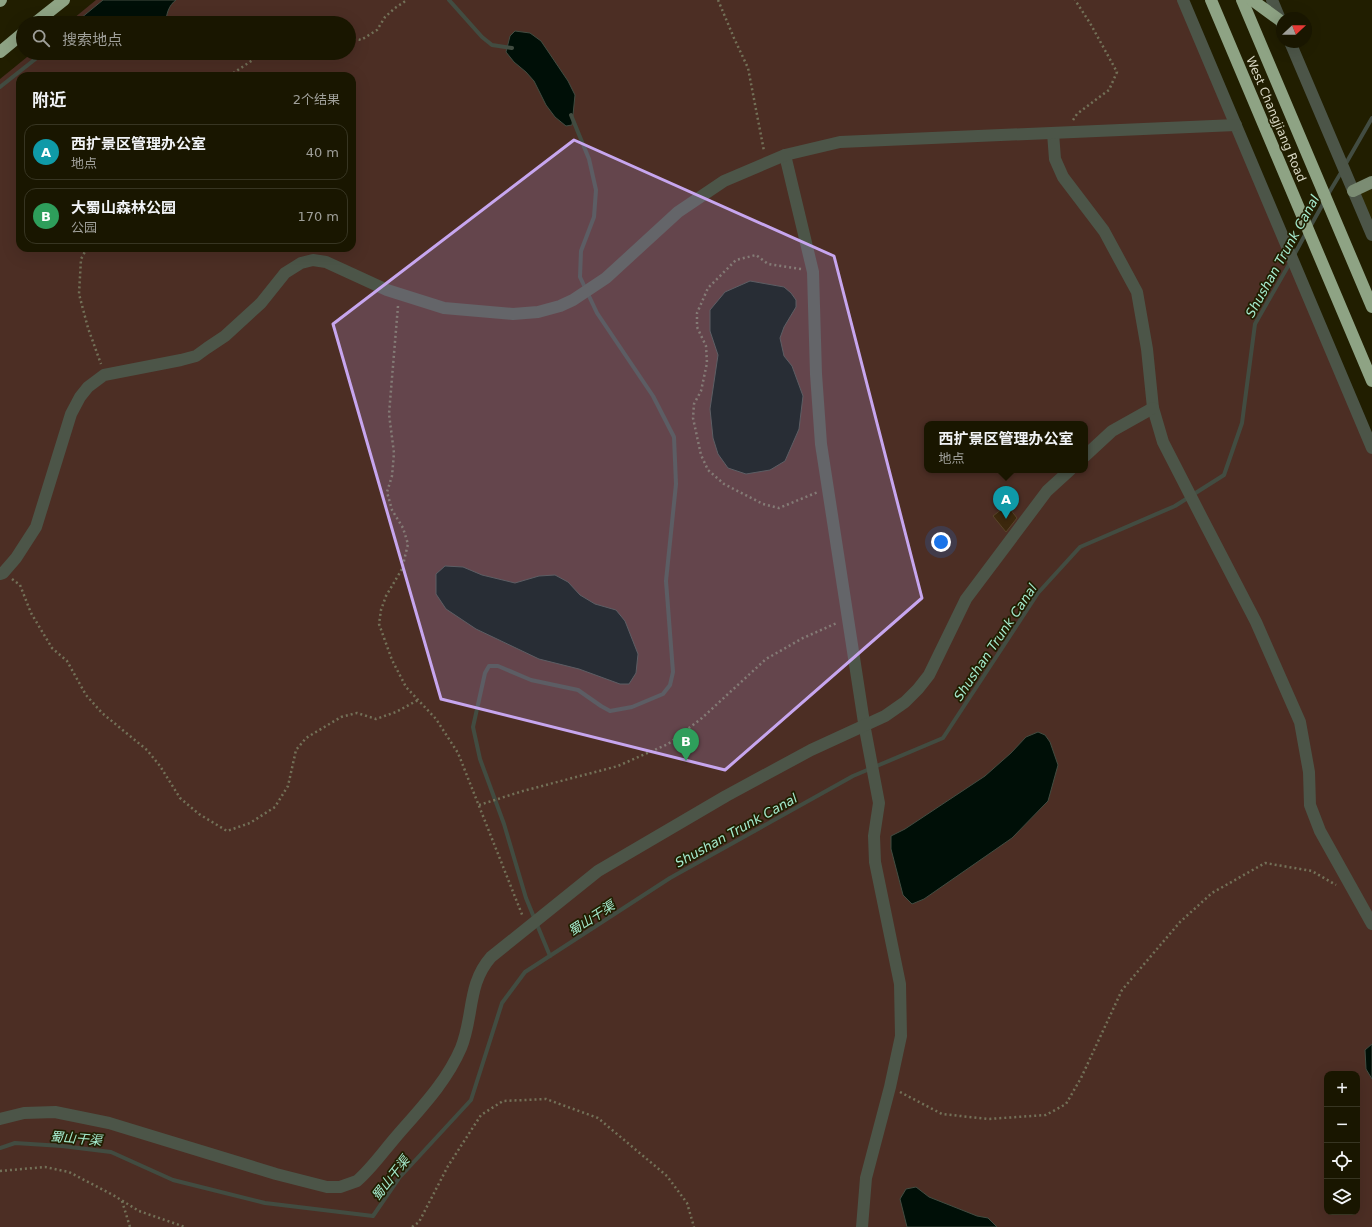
<!DOCTYPE html>
<html lang="zh">
<meta charset="utf-8">
<style>
:root{--surface:#191600;--page:#221f0a;--text:#f1f3f6;--muted:#9f9f99;--line:#373522;--accent:#2563eb}
body{margin:0;font-family:"DejaVu Sans","Noto Sans SC",sans-serif;background:var(--page);color:var(--text)}
.controls{position:absolute;right:12px;bottom:12px;display:grid;overflow:hidden;border-radius:8px;box-shadow:0 4px 16px #0002}
.controls button{width:36px;height:36px;display:grid;place-items:center;padding:0;border:0;border-bottom:1px solid var(--line);background:var(--surface);color:var(--text);font:20px sans-serif}
.compass{position:absolute;left:1276px;top:12px;width:36px;height:36px;border-radius:50%;background:var(--surface);box-shadow:0 4px 16px #0002;rotate:68deg}
.you{position:absolute;left:941px;top:542px;width:14px;height:14px;margin:-10px;border:3px solid #fff;border-radius:50%;background:#1a73e8;box-shadow:0 0 0 6px #1a73e833}
.badge{display:grid;place-items:center;width:26px;height:26px;border-radius:50%;background:var(--accent);color:#fff;font-size:13px;font-weight:700}
.pin{position:absolute;translate:-50% -33px;filter:drop-shadow(0 1px 2px #0008)}
.pin::after{content:'';position:absolute;top:21px;width:14px;height:12px;background:inherit;clip-path:polygon(0 0,100% 0,50% 100%)}
.popup{position:absolute;left:924px;top:421px;width:164px;height:52px;box-sizing:border-box;display:grid;place-content:center;border-radius:8px;background:var(--surface);filter:drop-shadow(0 1px 3px #0005);font-size:13px;white-space:nowrap;color:var(--muted)}
.popup b{font-size:15px;color:var(--text)}
.popup::after{content:'';position:absolute;left:50%;top:100%;margin-left:-8px;border:8px solid transparent;border-top-color:var(--surface)}
.list{margin:0;padding:0;list-style:none}
h2{display:flex;justify-content:space-between;align-items:center;height:52px;margin:0;padding:0 16px;font-size:17px}
h2 small{font-size:13px;font-weight:400;color:var(--muted)}
.list li{display:grid;grid-template-columns:26px 1fr auto;gap:12px;align-items:center;box-sizing:border-box;height:56px;margin:0 8px 8px;padding:0 8px;border:1px solid var(--line);border-radius:12px}
.list b{display:block;font-size:15px;white-space:nowrap}
.list p{margin:0;font-size:13px;white-space:nowrap;color:var(--muted)}
.list em{font-size:13px;font-style:normal;color:var(--muted)}
.icon{flex:none;width:22px;height:22px;fill:none;stroke:currentColor;stroke-width:2;stroke-linecap:round;stroke-linejoin:round}
.map{position:relative;flex:none;width:1372px;height:1227px;overflow:hidden}
.search{position:absolute;background:var(--surface);box-shadow:0 4px 16px #0002;left:16px;top:16px;width:340px;height:44px;display:flex;align-items:center;gap:10px;box-sizing:border-box;padding:0 14px;border-radius:22px;color:var(--muted);font-size:15px}
.panel{position:absolute;background:var(--surface);box-shadow:0 4px 16px #0002;left:16px;top:72px;width:340px;height:180px;border-radius:12px}
.map>svg:first-child{display:block}
.built{fill:#2b2700}
.green{fill:#4c2e24;fill-rule:evenodd}
.water{fill:#000f07;stroke:#424c41}
.lines{fill:none;stroke-linecap:round;stroke-linejoin:round}
.stream{stroke:#424c41;stroke-width:4}
.building{fill:#3c280d;stroke:#584429}
.path{stroke:#737158;stroke-width:2.5;stroke-dasharray:2 3;stroke-linecap:butt}
.minor{stroke:#4c5548;stroke-width:12}
.major{stroke:#7b8c73;stroke-width:12}
.highway{stroke:#8ea384;stroke-width:12}
.marked{fill:#c7a6ef;fill-opacity:0.2;stroke:#c7a6ef;stroke-width:3;stroke-linejoin:round}
.labels{text-anchor:middle;stroke-width:3.5;stroke-linejoin:round;paint-order:stroke}
.street-label{font-size:12px;fill:#dbdac7;stroke:#211e00}
.water-label{font-size:13px;font-style:italic;fill:#a5ebce;stroke:#211e00}
</style>
<div class="map">
<svg width="1372" height="1227" viewBox="0 0 1372 1227">
<rect width="100%" height="100%" fill="#211e00"/>
<!-- built -->
<polygon class="built" points="1372,182 1372,235 1353,191"/>
<!-- green -->
<path class="green" d="M 96,0 L 1183,0 L 1372,448 L 1372,1227 L 0,1227 L 0,79 L 32,53 L 349,53 L 349,23 L 68,23 ZM 20,76 L 352,76 L 352,248 L 20,248 ZM 927,424 L 1085,424 L 1085,470 L 927,470 ZM 1327,1074 L 1357,1074 L 1357,1212 L 1327,1212 Z"/>
<!-- water -->
<g class="water">
<path d="M 103,0 L 176,0 C 169,5 166,14 166,23 L 75,23 Z"/>
<polygon points="515,31 530,33 541,41 568,81 575,95 572,125 566,126 555,117 546,105 534,81 526,72 514,62 506,52 510,36"/>
<polygon points="750,281 784,287 791,293 796,300 796,307 784,327 780,338 784,356 792,366 803,396 799,429 785,461 770,470 746,474 728,468 718,454 713,438 710,409 718,355 710,331 710,310 725,292"/>
<polygon points="445,566 463,567 482,575 515,583 539,576 555,575 568,582 580,595 595,604 616,610 625,621 638,654 636,673 629,684 620,684 579,669 539,659 476,629 446,609 436,594 436,574"/>
<polygon points="1038,732 1045,735 1050,742 1058,765 1048,801 1012,838 924,899 912,904 903,895 891,849 891,836 905,829 985,776 1011,753 1026,737"/>
<polygon points="1372,1044 1372,1079 1366,1069 1365,1050"/>
<polygon points="916,1187 929,1197 977,1216 988,1218 997,1227 907,1227 900,1199 906,1189"/>
</g>
<g class="lines">
<!-- stream -->
<g class="stream">
<polyline points="449,0 482,37 492,45 512,48"/>
<polyline points="0,87 43,53"/>
<polyline points="1345,165 1372,118"/>
<polyline points="1327,196 1342,171"/>
<polyline points="1310,227 1324,202"/>
<polyline points="1294,255 1306,233"/>
<polyline points="550,956 526,898 504,824 480,759 473,727 485,673 489,666 498,666 531,680 578,690 601,706 610,711 632,707 663,694 670,685 673,672 666,581 676,484 674,437 653,396 597,313 580,277 581,251 594,217 596,190 589,159 571,115"/>
<polyline points="0,1148 15,1143 62,1146 111,1152 173,1180 265,1203 373,1216 399,1178 471,1100 502,1003 525,972 670,878 853,776 943,738 1038,593 1080,547 1175,506 1224,475 1242,423 1255,324 1291,261"/>
</g>
</g>
<!-- building -->
<polygon class="building" points="1007,505 1017,518 1006,532 993,516"/>
<g class="lines">
<!-- path -->
<g class="path">
<polyline points="718,0 734,38 748,68 764,151"/>
<polyline points="349,37 361,40 377,30 385,17 395,8 407,0"/>
<polyline points="229,76 263,53"/>
<polyline points="1073,120 1077,114 1098,98 1109,90 1117,72 1090,23 1075,0"/>
<polyline points="87,248 81,259 79,294 88,328 101,364"/>
<polyline points="801,269 768,264 756,255 736,260 708,288 697,313 697,327 706,346 707,363 701,391 694,404 693,418 701,455 708,470 724,484 763,504 779,508 818,492"/>
<polyline points="398,306 389,414 394,453 392,476 387,492 392,510 403,528 408,544 402,569 386,596 381,610 379,624 392,660 406,687 436,719 458,753 523,917"/>
<polyline points="12,579 20,585 31,613 52,648 67,661 86,695 102,713 147,750 160,766 180,798 199,814 227,831 250,823 275,807 288,786 296,750 306,738 341,717 357,713 376,719 396,712 418,700"/>
<polyline points="479,805 523,791 618,766 668,744 702,718 766,659 803,638 837,623"/>
<polyline points="900,1092 942,1114 988,1119 1046,1115 1066,1104 1081,1078 1122,990 1180,922 1212,893 1265,863 1312,871 1336,885"/>
<polyline points="0,1171 45,1167 69,1172 113,1195 139,1211 185,1227"/>
<polyline points="122,1201 130,1227"/>
<polyline points="412,1227 419,1222 448,1166 481,1115 503,1101 546,1099 598,1118 667,1176 687,1203 694,1227"/>
</g>
<!-- minor -->
<g class="minor">
<polyline points="1183,0 1372,448"/>
<polyline points="1272,0 1282,24"/>
<polyline points="1290,42 1372,235"/>
<polyline points="1053,133 1055,159 1063,177 1104,231 1137,292 1147,349 1153,408 1163,442 1202,518 1256,622 1300,722 1309,772 1310,805 1320,831 1372,924"/>
<polyline points="785,155 813,272 816,374 821,444 865,729 879,803 874,836 875,862 900,984 901,1036 890,1087 866,1178 862,1227"/>
<polyline points="1085,456 1112,431 1153,408"/>
<polyline points="0,574 3,573 16,558 36,527 71,414 80,397 88,387 104,375 181,360 196,356 207,348 225,336 261,303 285,273 301,263 313,260 326,262 387,290 444,308 513,314 538,312 560,306 573,300 606,278 678,212 724,181 785,155 840,142 1236,125"/>
<path d="M 0,1119 L 24,1113 L 55,1112 L 109,1123 L 276,1174 L 327,1187 L 340,1187 L 357,1181 C 371,1169 383,1152 395,1138 C 419,1110 446,1083 461,1048 C 474,1016 467,984 491,957 L 598,871 L 726,796 L 811,750 L 885,716 L 905,702 L 918,689 L 929,675 L 966,599 L 1047,491 L 1070,470"/>
</g>
<!-- major -->
<polyline class="major" points="1353,191 1372,182"/>
<!-- highway -->
<g class="highway">
<polyline points="1211,0 1372,381"/>
<polyline points="1242,0 1372,307"/>
<polyline points="1252,0 1281,21"/>
<polyline points="0,1 1,0"/>
<polyline points="35,23 64,0"/>
<polyline points="0,52 23,33"/>
</g>
</g>
<!-- marked area -->
<path class="marked" d="M 574,140 L 834,256 L 922,598 L 725,770 L 441,699 L 333,324 Z"/>
<g class="labels">
<!-- street labels -->
<g class="street-label">
<text transform="translate(1276 119) rotate(67)" y="4">West Changjiang Road</text>
</g>
<!-- water labels -->
<g class="water-label">
<text transform="translate(1282 256) rotate(-61)" y="5">Shushan Trunk Canal</text>
<text transform="translate(995 642) rotate(-56)" y="5">Shushan Trunk Canal</text>
<text transform="translate(736 830) rotate(-29)" y="5">Shushan Trunk Canal</text>
<text transform="translate(591 918) rotate(-33)" y="5">蜀山干渠</text>
<text transform="translate(76 1138) rotate(5)" y="5">蜀山干渠</text>
<text transform="translate(390 1178) rotate(-52)" y="5">蜀山干渠</text>
</g>
</g>
</svg>
<div class="controls">
<button>+</button>
<button>−</button>
<button><svg class="icon" aria-label="locate" viewBox="0 0 24 24"><circle cx="12" cy="12" r="6"/><path d="M12 2v4M12 18v4M2 12h4M18 12h4"/></svg></button>
<button><svg class="icon" aria-label="layers" viewBox="0 0 24 24"><path d="M12 4l9 5-9 5-9-5zM3 14l9 5 9-5"/></svg></button>
</div>
<svg class="compass" viewBox="-18 -18 36 36"><path d="M0-13l5 13h-10z" fill="#e53935"/><path d="M0 13l5-13h-10z" fill="#9f9f99"/></svg>
<div class="you"></div>
<div class="pin badge" style="left:1006px;top:519px;background:#0f9aa8">A</div>
<div class="popup"><b>西扩景区管理办公室</b>地点</div>
<div class="pin badge" style="left:686px;top:761px;background:#2e9e5b">B</div>
<div class="search"><svg class="icon" aria-label="search" viewBox="0 0 24 24"><circle cx="10" cy="10" r="6"/><path d="M15 15l6 6"/></svg>搜索地点</div>
<section class="panel">
<h2>附近<small>2个结果</small></h2>
<ul class="list">
<li><span class="badge" style="background:#0f9aa8">A</span><div><b>西扩景区管理办公室</b><p>地点</p></div><em>40 m</em></li>
<li><span class="badge" style="background:#2e9e5b">B</span><div><b>大蜀山森林公园</b><p>公园</p></div><em>170 m</em></li>
</ul>
</section>
</div>
